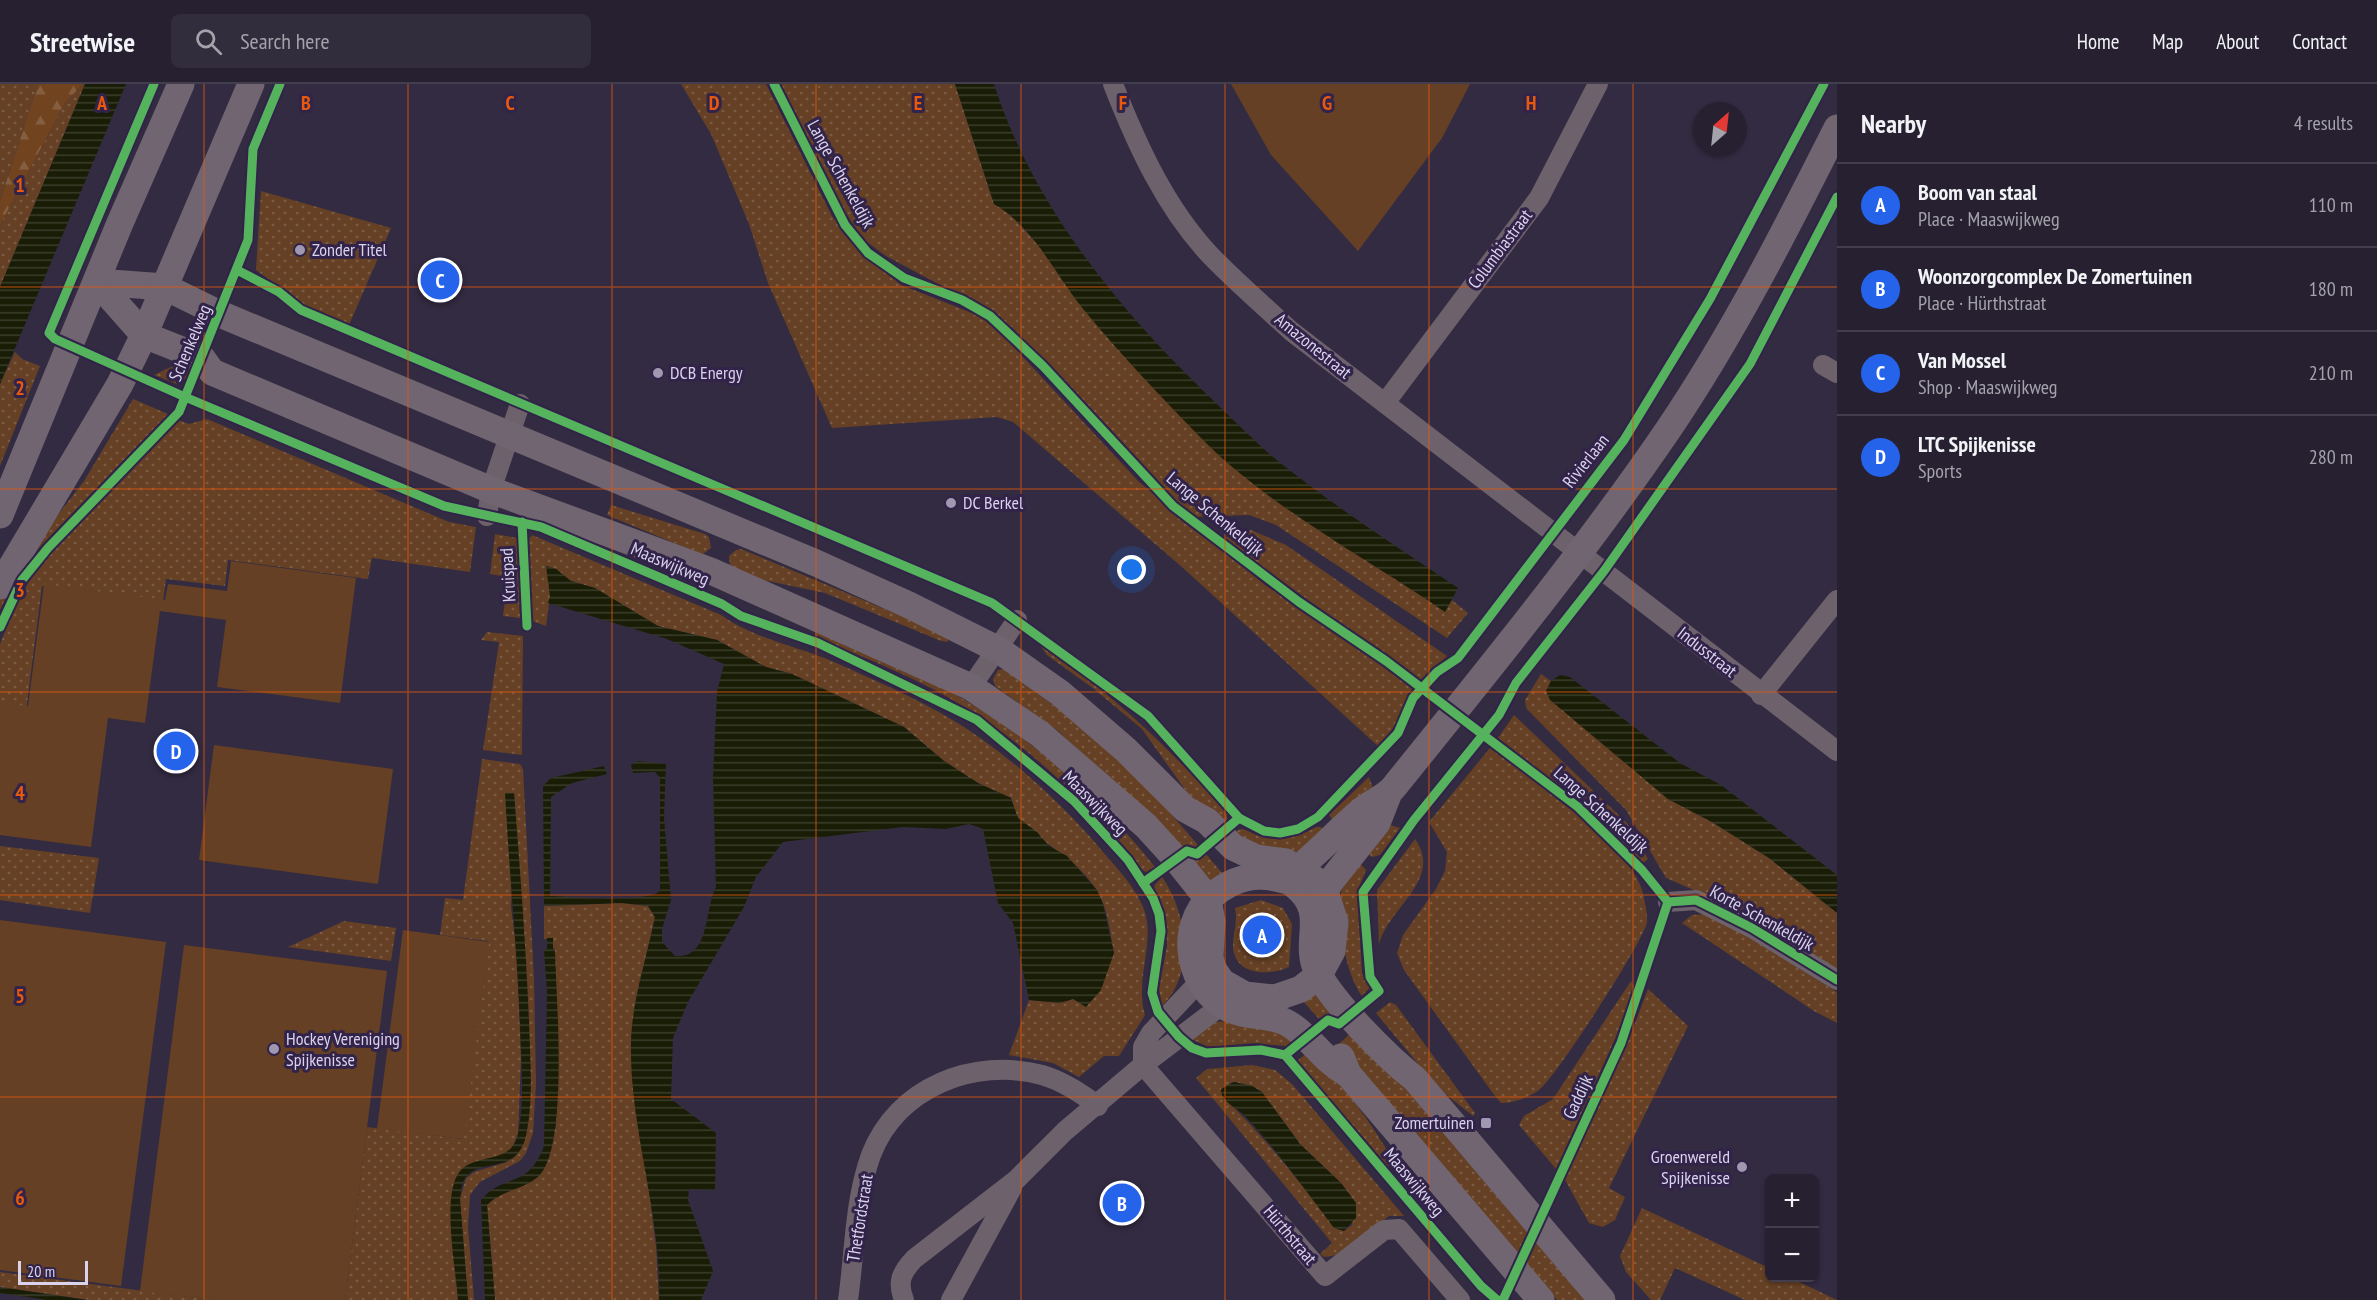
<!DOCTYPE html>
<meta charset="utf-8">
<style>
:root{--surface:#262031;--page:#322d3d;--text:#f1f3f6;--muted:#a4a3ab;--line:#423e4d;--accent:#2563eb}
body{margin:0;font-family:"PT Sans Narrow",sans-serif;background:var(--page);color:var(--text)}
.controls{position:absolute;right:18px;bottom:18px;display:grid;overflow:hidden;border-radius:9px;box-shadow:0 2px 4px #0004}
.controls button{width:54px;height:54px;display:grid;place-items:center;padding:0;border:0;border-bottom:2px solid var(--line);background:var(--surface);color:var(--text);font:30px sans-serif}
.compass{position:absolute;left:1693px;top:18px;width:54px;height:54px;border-radius:50%;background:var(--surface);box-shadow:0 2px 4px #0004;rotate:27deg}
.scale{position:absolute;left:18px;bottom:15px;width:70px;box-sizing:border-box;padding-left:6px;border:3px solid #dad3ec;border-top:0;font-size:16px;line-height:21px;white-space:nowrap;color:#dad3ec;-webkit-text-stroke:4px #312349;paint-order:stroke}
.you{position:absolute;left:1132px;top:486px;width:21px;height:21px;margin:-15px;border:4px solid #fff;border-radius:50%;background:#1a73e8;box-shadow:0 0 0 9px #1a73e833}
.badge{display:grid;place-items:center;width:39px;height:39px;border-radius:50%;background:var(--accent);color:#fff;font-size:20px;font-weight:700}
.pin{position:absolute;translate:-50% -50%;border:3px solid #fff;box-shadow:0 2px 6px #0006}
.list{margin:0;padding:0;list-style:none}
h2{display:flex;justify-content:space-between;align-items:center;height:78px;margin:0;padding:0 24px;font-size:26px}
h2 small{font-size:20px;font-weight:400;color:var(--muted)}
.list li{display:grid;grid-template-columns:39px 1fr auto;gap:18px;align-items:center;box-sizing:border-box;height:84px;padding:0 24px;border-top:2px solid var(--line)}
.list b{display:block;font-size:22px;white-space:nowrap}
.list p{margin:0;font-size:20px;white-space:nowrap;color:var(--muted)}
.list em{font-size:20px;font-style:normal;color:var(--muted)}
.icon{flex:none;width:33px;height:33px;fill:none;stroke:currentColor;stroke-width:2;stroke-linecap:round;stroke-linejoin:round}
.map{position:relative;flex:none;width:1837px;height:1216px;overflow:hidden}
header{display:flex;align-items:center;gap:36px;box-sizing:border-box;height:84px;padding:0 30px;background:var(--surface);border-bottom:2px solid var(--line)}
header strong{font-size:28px}
nav{display:flex;gap:33px;margin-inline-start:auto;font-size:21px}
.search{width:420px;height:54px;background:var(--page);display:flex;align-items:center;gap:15px;box-sizing:border-box;padding:0 21px;border-radius:9px;color:var(--muted);font-size:22px}
main{display:flex}
aside{flex:1;background:var(--surface)}
.map>svg:first-child{display:block}
.grass{fill:url(#grass-dots);fill-rule:evenodd}
.forest{fill:url(#forest-firs)}
.park{fill:#654024}
.water{fill:url(#water-rules)}
.lines{fill:none;stroke-linecap:round;stroke-linejoin:round}
.street{stroke:#6d626b;stroke-width:20}
.secondary{stroke:#706570;stroke-width:27}
.cycleway-casing{stroke:#312349;stroke-width:13}
.cycleway{stroke:#56b35d;stroke-width:9}
.grid{fill:none;stroke:#e8590c;stroke-width:1.5;stroke-opacity:0.55}
.poi-dot{fill:#a098b0;stroke:#312349;stroke-width:2}
.labels{text-anchor:middle;stroke-width:6;stroke-linejoin:round;paint-order:stroke}
.street-label{font-size:18px;fill:#dad3ec;stroke:#312349}
.poi-label{font-size:18px;fill:#dad3ec;stroke:#312349;text-anchor:start}
.grid-label{font-size:20px;text-anchor:middle;font-weight:bold;fill:#e8590c;stroke:#312349;stroke-width:6;stroke-linejoin:round;paint-order:stroke}
</style>
<header>
<strong>Streetwise</strong>
<div class="search"><svg class="icon" aria-label="search" viewBox="0 0 24 24"><circle cx="10" cy="10" r="6"/><path d="M15 15l6 6"/></svg>Search here</div>
<nav><a>Home</a><a>Map</a><a>About</a><a>Contact</a></nav>
</header>
<main>
<div class="map">
<svg width="1837" height="1216" viewBox="0 0 1837 1216">
<defs>
<pattern id="grass-dots" width="8" height="8" patternUnits="userSpaceOnUse" patternTransform="scale(1.5)"><rect width="8" height="8" fill="#654024"/><path d="M2 2h.1M6 6h.1" fill="none" stroke="#7a5b44" stroke-width="1.8" stroke-linecap="round"/></pattern>
<pattern id="forest-firs" width="22" height="20" patternUnits="userSpaceOnUse" patternTransform="scale(1.5)"><rect width="22" height="20" fill="#71441f"/><path d="M5 1l3.5 6h-7zM16 11l3.5 6h-7z" fill="#855e40"/></pattern>
<pattern id="water-rules" width="6" height="5" patternUnits="userSpaceOnUse" patternTransform="scale(1.5)"><rect width="6" height="5" fill="#191d06"/><path d="M0 2.5h6" fill="none" stroke="#3a3d2a"/></pattern>
</defs>
<rect width="100%" height="100%" fill="#332b41"/>
<!-- grass -->
<g class="grass">
<polygon points="0,0 38,0 0,117"/>
<polygon points="83,0 85,0 0,203 0,141 65,19"/>
<polygon points="681,0 766,0 832,132 858,167 901,201 982,233 1009,258 1139,398 1265,501 1378,576 1414,604 1398,637 1379,663 1182,483 1013,338 997,333 832,344 768,199 749,140 711,50"/>
<polygon points="779,0 955,0 994,120 1009,129 1265,408 1445,527 1452,516 1468,529 1447,554 1276,441 1249,431 1192,433 1174,419 1013,244 985,225 886,172 863,155 843,125"/>
<polygon points="261,107 391,144 349,241 307,223 256,186"/>
<polygon points="15,268 22,275 40,282 0,382 0,300"/>
<polygon points="171,283 190,283 186,294 179,301 154,291"/>
<polygon points="133,315 168,330 36,467 13,499 0,526 0,512 17,484 84,397"/>
<polygon points="207,335 449,438 476,443 470,488 372,474 368,495 228,476 225,502 166,495 163,518 42,502 25,635 0,631 0,560 22,506 55,465 178,336 189,340"/>
<polygon points="611,421 705,450 709,453 711,464 703,470 698,469 607,431"/>
<polygon points="1251,446 1286,461 1447,572 1421,597 1222,454"/>
<polygon points="495,450 517,454 520,534 503,532 508,493 490,490"/>
<path d="M 532,451 L 721,531 C 755,555 796,562 834,578 C 885,601 938,623 983,656 C 1025,686 1070,728 1103,768 C 1117,784 1135,803 1143,823 C 1157,856 1134,895 1145,931 L 1119,972 L 1104,972 L 1079,993 L 1053,979 L 1009,971 L 1029,916 L 1060,919 L 1073,915 L 1114,869 C 1110,849 1108,824 1097,807 C 1078,775 1044,761 1019,736 C 1015,731 1013,721 1011,714 L 978,699 L 944,677 L 904,643 L 792,590 L 766,583 L 717,556 L 658,542 L 595,504 L 571,497 L 556,485 L 547,482 L 550,512 L 546,542 L 532,537 L 532,532 L 529,455 Z"/>
<polygon points="741,465 911,536 948,555 948,558 941,557 825,509 758,495 730,482 729,472 736,466"/>
<path d="M 816,546 C 854,562 892,577 928,596 C 1016,640 1094,706 1155,783 L 1146,788 L 1142,786 C 1093,724 1035,667 968,625 C 920,595 866,574 814,553 Z"/>
<polygon points="487,548 523,552 522,671 483,666 499,558 481,556"/>
<path d="M 1037,557 C 1111,609 1167,661 1227,729 L 1227,735 L 1221,742 L 1191,714 L 1142,645 L 1094,605 L 1047,571 Z"/>
<polygon points="1003,585 1081,641 1156,713 1199,762 1195,764 1182,763 1058,647 995,602 993,595 998,586"/>
<polygon points="1541,590 1551,597 1546,607 1668,715 1712,738 1769,774 1837,829 1837,892 1724,819 1666,794 1626,726 1526,624 1525,616"/>
<polygon points="1514,631 1627,739 1648,775 1643,779 1567,708 1498,654"/>
<path d="M 1490,664 C 1533,695 1625,756 1642,806 C 1644,814 1648,830 1647,838 C 1644,857 1556,993 1539,1006 C 1528,1014 1514,1019 1501,1019 L 1492,1008 L 1404,886 L 1397,869 L 1403,851 L 1436,805 L 1445,787 L 1447,768 L 1429,738 Z"/>
<polygon points="482,675 520,680 523,685 534,895 536,1000 533,1049 526,1069 520,1077 480,1098 470,1111 468,1143 474,1216 468,1216 460,1115 466,1094 474,1088 507,1078 523,1061 526,1050 529,950 514,709 511,823 517,870 521,975 518,1050 512,1064 505,1071 467,1081 452,1128 458,1216 345,1216 367,1043 463,1055 488,857 440,851 445,814 463,816"/>
<polygon points="1369,693 1373,704 1336,741 1329,731"/>
<polygon points="1390,741 1400,744 1380,771 1372,773 1365,766"/>
<path d="M 1316,743 L 1321,743 L 1327,750 C 1320,755 1312,764 1303,766 C 1279,774 1251,761 1230,750 L 1241,745 C 1248,746 1253,750 1259,752 C 1279,759 1299,753 1316,743 Z"/>
<path d="M 1415,755 C 1444,796 1388,823 1379,861 L 1377,806 Z"/>
<polygon points="0,762 99,774 90,829 0,816"/>
<polygon points="1206,770 1222,789 1205,802 1192,774 1199,776"/>
<path d="M 1357,776 L 1366,786 L 1357,808 L 1362,889 L 1370,903 L 1362,912 C 1345,890 1334,827 1343,800 C 1346,792 1352,784 1357,776 Z"/>
<path d="M 1162,793 C 1187,828 1196,890 1162,922 L 1159,905 L 1167,862 L 1166,834 L 1154,802 Z"/>
<path d="M 1261,816 L 1283,824 L 1292,840 L 1289,883 C 1269,892 1234,892 1233,862 C 1233,849 1238,838 1235,824 Z"/>
<path d="M 622,819 L 648,822 L 655,833 L 636,914 L 631,958 L 656,1163 L 659,1216 L 495,1216 L 487,1121 C 497,1110 524,1101 538,1092 L 556,1042 L 555,866 L 552,865 L 553,855 L 544,855 L 544,822 Z"/>
<polygon points="1707,830 1723,837 1837,908 1837,939 1814,927 1682,839 1692,831"/>
<polygon points="344,837 396,844 391,877 288,863"/>
<polygon points="1631,897 1634,904 1615,955 1556,1085 1519,1041 1524,1032 1553,1015"/>
<polygon points="1320,904 1330,930 1319,935 1303,917"/>
<polygon points="1648,905 1688,942 1609,1104 1625,1113 1615,1136 1603,1143 1589,1139 1564,1094 1629,955"/>
<polygon points="1390,918 1396,921 1475,1029 1473,1032 1438,1004 1376,929"/>
<polygon points="1227,937 1260,940 1295,955 1286,962 1254,959 1209,963 1191,955 1216,938"/>
<polygon points="1355,945 1585,1216 1557,1216 1339,960"/>
<path d="M 1308,968 C 1344,1000 1370,1037 1394,1078 L 1388,1083 L 1297,977 Z"/>
<path d="M 1252,981 L 1275,986 L 1292,1000 L 1404,1132 L 1389,1132 L 1338,1171 L 1324,1173 L 1320,1170 L 1332,1159 L 1196,994 L 1207,985 ZM 1235,998 L 1252,1002 L 1262,1008 L 1300,1060 L 1341,1099 L 1350,1111 L 1352,1141 L 1344,1147 L 1334,1143 C 1300,1098 1265,1053 1224,1014 L 1230,999 Z"/>
<polygon points="1642,1124 1769,1184 1770,1194 1791,1194 1837,1216 1745,1216 1675,1184 1660,1216 1651,1216 1626,1188 1620,1172"/>
<polygon points="0,1188 212,1216 89,1216 0,1203"/>
</g>
<!-- forest -->
<polygon class="forest" points="38,0 83,0 65,19 0,141 0,117"/>
<!-- park -->
<g class="park">
<polygon points="1231,0 1470,0 1442,54 1358,167 1271,71"/>
<polygon points="231,477 356,494 340,619 217,603 226,536 160,527 145,639 108,634 91,763 0,751 0,619 28,622 44,500 165,516 168,500 227,507"/>
<polygon points="214,661 393,685 378,800 199,776"/>
<polygon points="0,836 166,858 121,1202 0,1186"/>
<polygon points="403,846 489,858 464,1055 377,1045"/>
<polygon points="184,861 387,887 345,1216 212,1216 140,1207"/>
</g>
<!-- water -->
<g class="water">
<polygon points="85,0 126,0 0,300 0,203"/>
<path d="M 955,0 L 994,0 C 1034,126 1126,234 1220,323 C 1238,340 1255,358 1273,373 C 1332,421 1396,462 1458,504 L 1445,528 C 1365,473 1269,423 1201,354 C 1161,313 1121,271 1084,226 C 1056,192 1034,143 994,120 Z"/>
<path d="M 546,482 L 556,485 L 571,497 L 595,504 L 658,542 L 717,556 L 766,583 L 792,590 L 904,643 L 944,677 L 978,699 L 1011,714 L 1018,734 L 1037,748 L 1049,762 L 1067,772 L 1097,806 L 1103,820 L 1114,869 L 1101,906 L 1086,923 L 1073,915 L 1060,919 L 1029,916 L 1013,839 L 998,819 L 983,745 L 969,740 L 946,745 L 903,743 L 783,758 L 756,793 L 744,823 L 688,918 L 673,954 L 671,1015 L 716,1049 L 715,1106 L 689,1105 L 688,1116 L 713,1187 L 701,1216 L 659,1216 C 662,1130 629,1045 631,958 C 632,916 647,874 655,833 L 648,822 L 622,819 L 544,822 L 543,702 L 551,694 L 604,682 L 607,690 L 572,699 L 551,713 L 550,812 C 570,813 647,819 660,807 L 660,694 L 655,688 L 633,689 L 631,681 L 638,677 L 666,680 L 664,734 L 671,816 L 662,845 L 662,858 L 675,872 C 711,875 704,825 716,803 L 713,694 L 717,608 L 724,580 L 667,555 L 548,519 L 550,512 Z"/>
<polygon points="1560,591 1570,593 1680,679 1721,701 1837,791 1837,829 1769,774 1712,738 1668,715 1550,616 1546,607 1551,597"/>
<path d="M 505,709 L 514,709 C 520,785 526,861 529,937 C 530,974 534,1015 526,1052 C 516,1092 483,1073 466,1093 C 461,1099 461,1109 460,1115 L 468,1216 L 458,1216 C 456,1187 442,1114 458,1090 C 473,1067 511,1083 518,1050 C 525,1017 521,974 520,941 C 517,863 509,787 505,709 Z"/>
<path d="M 547,854 L 553,854 L 553,864 L 555,866 C 556,912 569,1062 539,1092 C 524,1106 501,1106 487,1121 L 495,1216 L 485,1216 L 481,1116 C 504,1088 527,1107 544,1062 L 547,908 L 544,866 L 547,865 Z"/>
<path d="M 1234,998 L 1252,1002 L 1262,1008 L 1300,1060 L 1341,1099 L 1356,1119 L 1356,1134 L 1344,1147 L 1334,1144 C 1305,1106 1277,1066 1244,1031 C 1237,1024 1220,1017 1221,1005 Z"/>
<polygon points="0,1203 87,1216 89,1216 47,1216 0,1209"/>
</g>
<g class="lines">
<!-- street -->
<g class="street">
<path d="M 1113,0 C 1137,61 1165,123 1210,171 C 1236,198 1264,222 1291,247 L 1837,667"/>
<polyline points="1823,281 1837,289"/>
<polyline points="1385,319 1539,114 1598,0"/>
<polyline points="487,432 491,406 520,320"/>
<polyline points="971,603 1017,536"/>
<polyline points="1761,611 1837,516"/>
<polyline points="1668,818 1696,816 1752,844 1837,896"/>
<polyline points="1199,898 1151,949 1143,963 1143,981 1325,1192 1384,1146 1399,1145 1460,1216"/>
<path d="M 848,1216 C 855,1168 854,1118 871,1071 C 897,1003 974,973 1042,991 C 1063,997 1081,1009 1098,1022"/>
<path d="M 904,1216 C 897,1198 901,1189 914,1175 L 1016,1096 L 1065,1047 L 1143,981 L 1222,921"/>
<polyline points="951,1216 1012,1104"/>
</g>
<!-- secondary -->
<g class="secondary">
<polygon points="97,198 165,203 220,230 816,479 909,521 999,566 1060,609 1126,666 1185,725 1207,737 1233,763 1256,774 1286,778 1314,795 1325,808 1335,838 1332,867 1319,891 1301,905 1275,914 1245,911 1222,898 1213,885 1210,873 1212,838 1208,815 1176,775 1146,742 1040,650 971,603 713,488 491,406 212,288 202,274 144,251"/>
<polyline points="0,431 120,139 181,0"/>
<polyline points="0,502 120,300 144,251 251,0"/>
<path d="M 1293,800 C 1331,829 1301,856 1318,889 C 1334,920 1387,973 1415,995 L 1602,1216"/>
<polyline points="1325,808 1330,798 1377,739 1388,711"/>
<polyline points="1341,973 1348,990 1541,1216"/>
<path d="M 1348,990 C 1322,976 1312,954 1289,940 C 1271,929 1250,934 1232,926 C 1188,908 1176,843 1212,812 C 1234,793 1257,788 1284,796 C 1312,775 1334,750 1361,727 C 1371,718 1385,714 1394,703 C 1488,586 1584,469 1668,346 C 1733,250 1785,147 1837,44"/>
</g>
<!-- cycleway casing -->
<g class="cycleway-casing">
<g id="cycleway">
<polyline points="154,0 49,249 55,255 185,313 444,422 541,443 722,520 741,532 818,559 977,636 1074,717 1128,776 1153,814 1159,830 1161,847 1152,909 1158,928 1179,953 1192,964 1206,969 1261,966 1285,971 1481,1202 1497,1216"/>
<polyline points="774,0 845,141 868,169 904,194 962,216 990,232 1043,282 1173,422 1299,518 1386,577 1578,723 1642,786 1668,818"/>
<polyline points="237,186 279,208 301,226 992,519 1148,632 1239,734 1264,747 1280,749 1298,745 1318,733 1398,649 1413,614 1437,588 1458,574 1624,356 1710,215 1824,0"/>
<polyline points="522,438 527,542"/>
<polyline points="0,543 22,496 48,464 179,328 248,156 253,65 280,0"/>
<polyline points="1143,799 1187,767 1197,770 1239,734"/>
<polyline points="1668,818 1696,816 1752,844 1837,896"/>
<polyline points="1285,971 1328,936 1339,940 1379,907 1370,893 1363,808 1414,736 1499,631 1516,599 1604,487 1750,280 1837,113"/>
<polyline points="1503,1216 1621,959 1668,818"/>
</g>
</g>
<!-- cycleway -->
<use href="#cycleway" class="cycleway"/>
</g>
<!-- grid -->
<path class="grid" d="M 204,0 L 204,1216M 408,0 L 408,1216M 612,0 L 612,1216M 816,0 L 816,1216M 1021,0 L 1021,1216M 1225,0 L 1225,1216M 1429,0 L 1429,1216M 1633,0 L 1633,1216M 0,203 L 1837,203M 0,405 L 1837,405M 0,608 L 1837,608M 0,811 L 1837,811M 0,1013 L 1837,1013"/>
<!-- markers -->
<g class="poi-dot">
<circle cx="300" cy="166" r="6"/>
<circle cx="658" cy="289" r="6"/>
<circle cx="951" cy="419" r="6"/>
<circle cx="274" cy="965" r="6"/>
<rect x="1480" y="1033" width="12" height="12" rx="3"/>
<circle cx="1742" cy="1083" r="6"/>
</g>
<g class="labels">
<!-- street labels -->
<g class="street-label">
<text transform="translate(841 90) rotate(61)" y="6">Lange Schenkeldijk</text>
<text transform="translate(1500 165) rotate(-53)" y="6">Columbiastraat</text>
<text transform="translate(190 259) rotate(-67)" y="6">Schenkelweg</text>
<text transform="translate(1313 262) rotate(39)" y="6">Amazonestraat</text>
<text transform="translate(1586 377) rotate(-52)" y="6">Rivierlaan</text>
<text transform="translate(1215 430) rotate(40)" y="6">Lange Schenkeldijk</text>
<text transform="translate(670 480) rotate(23)" y="6">Maaswijkweg</text>
<text transform="translate(508 491) rotate(-93)" y="6">Kruispad</text>
<text transform="translate(1707 568) rotate(38)" y="6">Indusstraat</text>
<text transform="translate(1095 719) rotate(45)" y="6">Maaswijkweg</text>
<text transform="translate(1601 726) rotate(42)" y="6">Lange Schenkeldijk</text>
<text transform="translate(1762 834) rotate(29)" y="6">Korte Schenkeldijk</text>
<text transform="translate(1578 1013) rotate(-65)" y="6">Gaddijk</text>
<text transform="translate(1414 1098) rotate(50)" y="6">Maaswijkweg</text>
<text transform="translate(860 1134) rotate(-81)" y="6">Thetfordstraat</text>
<text transform="translate(1290 1151) rotate(50)" y="6">Hürthstraat</text>
</g>
<!-- poi labels -->
<g class="poi-label">
<text x="312" y="172">Zonder Titel</text>
<text x="670" y="295">DCB Energy</text>
<text x="963" y="425">DC Berkel</text>
<text x="286" y="961">Hockey Vereniging<tspan x="286" dy="21">Spijkenisse</tspan></text>
<text x="1474" y="1045" text-anchor="end">Zomertuinen</text>
<text x="1730" y="1079" text-anchor="end">Groenwereld<tspan x="1730" dy="21">Spijkenisse</tspan></text>
</g>
</g>
<g class="grid-label">
<text x="102" y="26">A</text>
<text x="306" y="26">B</text>
<text x="510" y="26">C</text>
<text x="714" y="26">D</text>
<text x="918" y="26">E</text>
<text x="1123" y="26">F</text>
<text x="1327" y="26">G</text>
<text x="1531" y="26">H</text>
<text x="20" y="108">1</text>
<text x="20" y="311">2</text>
<text x="20" y="513">3</text>
<text x="20" y="716">4</text>
<text x="20" y="919">5</text>
<text x="20" y="1121">6</text>
</g>
</svg>
<div class="controls">
<button>+</button>
<button>−</button>
</div>
<svg class="compass" viewBox="-18 -18 36 36"><path d="M0-13l5 13h-10z" fill="#e53935"/><path d="M0 13l5-13h-10z" fill="#a4a3ab"/></svg>
<div class="scale">20 m</div>
<div class="you"></div>
<div class="pin badge" style="left:1262px;top:851px">A</div>
<div class="pin badge" style="left:1122px;top:1119px">B</div>
<div class="pin badge" style="left:440px;top:196px">C</div>
<div class="pin badge" style="left:176px;top:667px">D</div>
</div>
<aside>
<h2>Nearby<small>4 results</small></h2>
<ul class="list">
<li><span class="badge">A</span><div><b>Boom van staal</b><p>Place · Maaswijkweg</p></div><em>110 m</em></li>
<li><span class="badge">B</span><div><b>Woonzorgcomplex De Zomertuinen</b><p>Place · Hürthstraat</p></div><em>180 m</em></li>
<li><span class="badge">C</span><div><b>Van Mossel</b><p>Shop · Maaswijkweg</p></div><em>210 m</em></li>
<li><span class="badge">D</span><div><b>LTC Spijkenisse</b><p>Sports</p></div><em>280 m</em></li>
</ul>
</aside>
</main>
